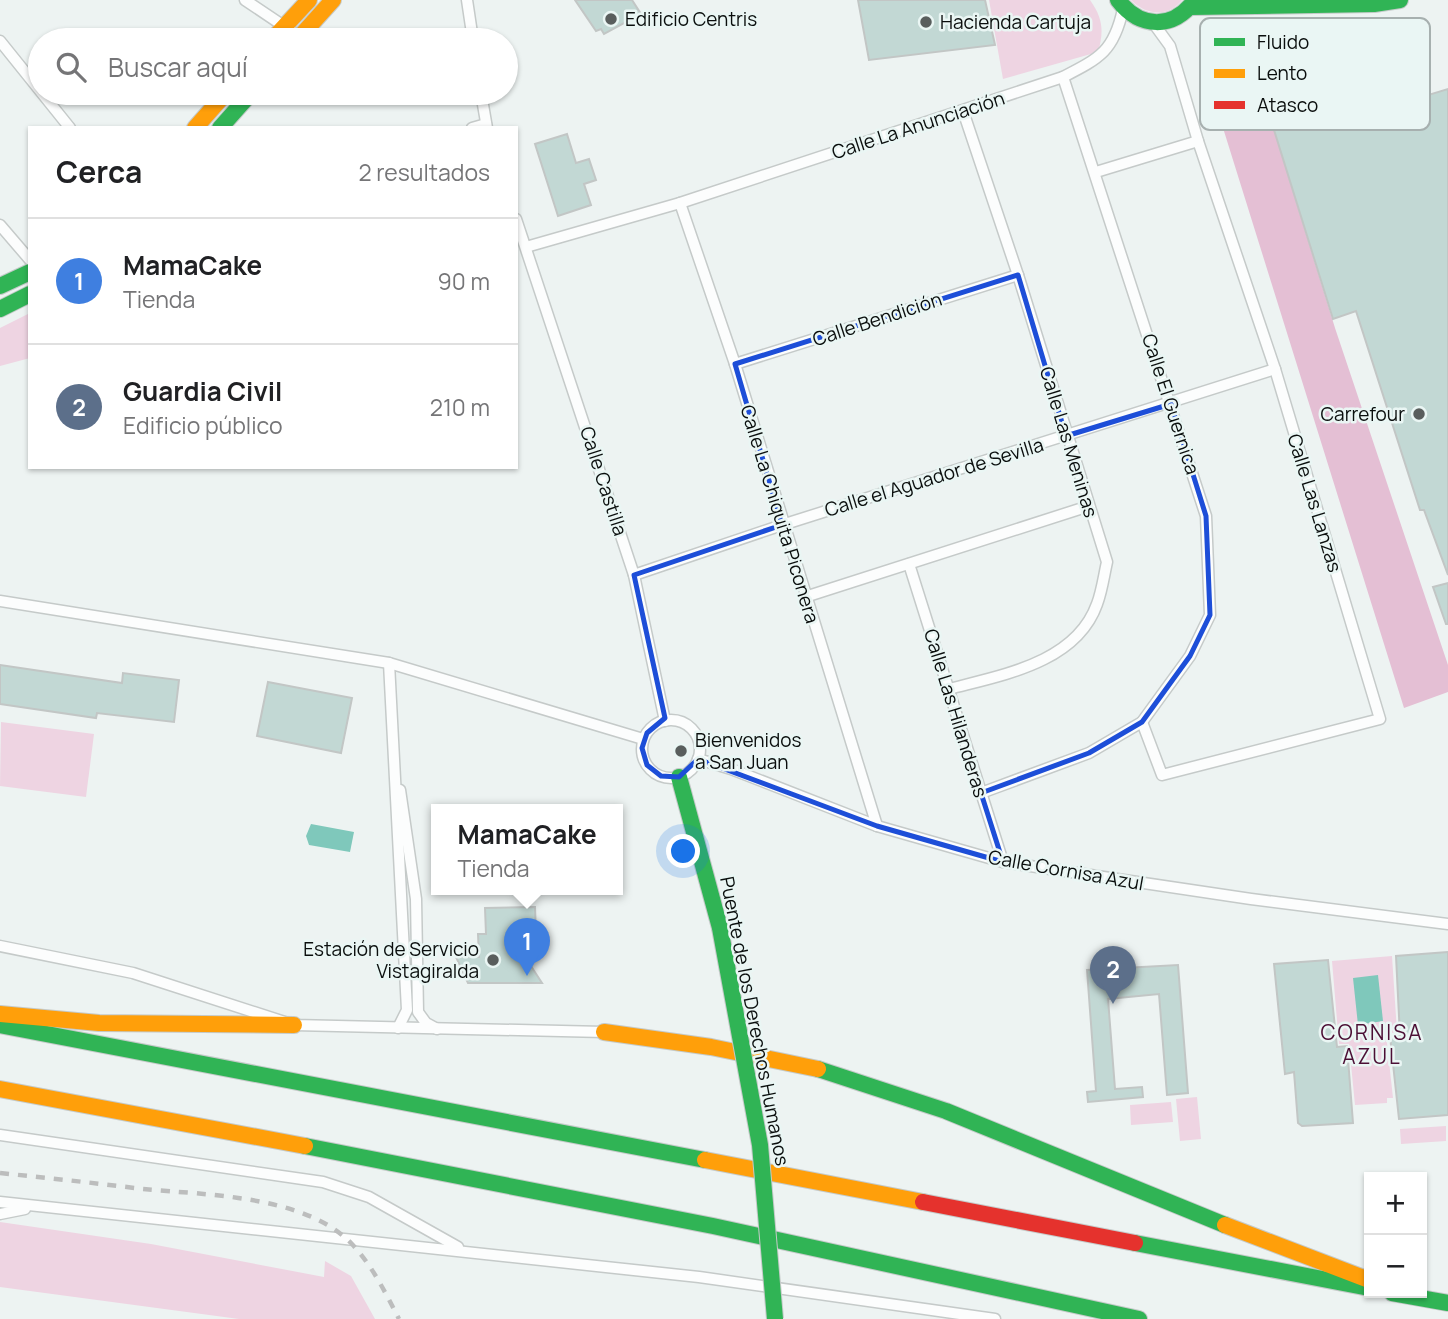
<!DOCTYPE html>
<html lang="es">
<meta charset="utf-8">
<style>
:root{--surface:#fff;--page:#f6f6f6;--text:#202124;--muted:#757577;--line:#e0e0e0;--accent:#7c3aed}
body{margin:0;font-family:Manrope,sans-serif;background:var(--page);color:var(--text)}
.controls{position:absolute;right:21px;bottom:21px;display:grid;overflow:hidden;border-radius:0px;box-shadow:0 2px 5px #0004}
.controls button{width:63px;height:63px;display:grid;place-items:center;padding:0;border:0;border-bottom:2px solid var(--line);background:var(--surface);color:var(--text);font:35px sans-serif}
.you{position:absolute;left:684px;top:852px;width:24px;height:24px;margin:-18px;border:5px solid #fff;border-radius:50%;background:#1a73e8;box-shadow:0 0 0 10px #1a73e833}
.badge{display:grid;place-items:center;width:46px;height:46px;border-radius:50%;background:var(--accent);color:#fff;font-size:23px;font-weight:700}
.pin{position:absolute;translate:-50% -58px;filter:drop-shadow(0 2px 4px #0008)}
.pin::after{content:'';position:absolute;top:37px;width:24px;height:21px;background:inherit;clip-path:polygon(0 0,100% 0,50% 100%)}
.popup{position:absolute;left:431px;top:804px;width:192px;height:91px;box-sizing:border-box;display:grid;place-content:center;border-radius:0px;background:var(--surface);filter:drop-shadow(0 2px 5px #0005);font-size:23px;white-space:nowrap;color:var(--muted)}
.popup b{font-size:26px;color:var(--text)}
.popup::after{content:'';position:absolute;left:50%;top:100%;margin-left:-14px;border:14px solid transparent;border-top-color:var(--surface)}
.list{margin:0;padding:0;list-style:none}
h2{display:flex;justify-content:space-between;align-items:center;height:91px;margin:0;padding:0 28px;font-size:30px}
h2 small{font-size:23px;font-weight:400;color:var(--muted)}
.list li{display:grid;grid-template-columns:46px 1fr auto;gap:21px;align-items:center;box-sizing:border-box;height:126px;padding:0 28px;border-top:2px solid var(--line)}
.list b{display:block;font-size:26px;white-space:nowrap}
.list p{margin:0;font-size:23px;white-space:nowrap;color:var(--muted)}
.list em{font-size:23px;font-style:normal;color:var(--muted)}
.icon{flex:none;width:38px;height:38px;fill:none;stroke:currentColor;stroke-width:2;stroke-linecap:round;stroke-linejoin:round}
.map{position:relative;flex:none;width:1448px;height:1319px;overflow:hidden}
.search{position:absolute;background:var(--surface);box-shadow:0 2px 5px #0004;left:28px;top:28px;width:490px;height:77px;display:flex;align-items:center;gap:18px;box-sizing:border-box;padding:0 24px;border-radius:38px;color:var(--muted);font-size:26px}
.panel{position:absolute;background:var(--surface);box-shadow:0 2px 5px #0004;left:28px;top:126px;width:490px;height:343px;border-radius:0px}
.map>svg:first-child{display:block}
.green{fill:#eed4e2}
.forest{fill:#e4bfd4}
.water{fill:#7fc8bb}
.building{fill:#c2d8d4;stroke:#c2c6c5;stroke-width:2}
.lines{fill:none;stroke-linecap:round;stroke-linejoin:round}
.street-casing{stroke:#c5cac9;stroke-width:13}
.fast-casing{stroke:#c5cac9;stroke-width:18}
.slow-casing{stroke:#c5cac9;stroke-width:18}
.jam-casing{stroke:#c5cac9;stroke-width:18}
.street{stroke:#fcfdfd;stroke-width:10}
.fast{stroke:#30b455;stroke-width:16}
.slow{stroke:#ff9f0a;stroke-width:16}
.jam{stroke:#e5322d;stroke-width:16}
.rail{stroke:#bcbdbd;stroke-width:4.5;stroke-dasharray:9 9;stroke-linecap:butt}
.fast-bridge-casing{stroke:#c5cac9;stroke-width:18;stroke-linecap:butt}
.fast-bridge{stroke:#30b455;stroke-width:16}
.marked{fill:none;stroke:#1d4ed8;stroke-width:5;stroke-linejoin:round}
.poi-dot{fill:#595e5d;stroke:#eaf6f4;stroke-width:2.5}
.labels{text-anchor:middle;stroke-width:5;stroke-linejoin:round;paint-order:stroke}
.poi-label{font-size:19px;fill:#0a0e0d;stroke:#eaf6f4;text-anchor:start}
.street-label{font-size:19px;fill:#0a0e0d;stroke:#eaf6f4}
.neighbourhood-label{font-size:21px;letter-spacing:2px;fill:#4c0f35;stroke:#eaf6f4}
.key{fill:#eaf6f4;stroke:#a7b0af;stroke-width:2}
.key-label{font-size:19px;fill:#0a0e0d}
</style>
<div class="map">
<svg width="1448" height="1319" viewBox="0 0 1448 1319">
<rect width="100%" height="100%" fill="#edf3f2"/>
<!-- green -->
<g class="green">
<path d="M 989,0 L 1090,0 C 1103,18 1104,32 1098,52 L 1003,79 Z"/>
<path d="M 1131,0 L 1182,0 C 1168,18 1145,15 1131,0 Z"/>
<polygon points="30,313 30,358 0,366 0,328"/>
<polygon points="1,722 94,734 86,797 0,786"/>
<polygon points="1392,956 1397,1032 1386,1034 1393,1098 1387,1098 1387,1103 1355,1105 1349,1044 1339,1044 1332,961"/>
<polygon points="1197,1097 1201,1139 1180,1141 1176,1099"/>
<polygon points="1171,1102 1173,1122 1131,1125 1130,1105"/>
<polygon points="1446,1126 1446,1141 1401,1144 1400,1129"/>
<polygon points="0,1222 151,1244 324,1277 325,1261 351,1276 375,1319 239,1319 0,1287"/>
</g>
<!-- forest -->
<polygon class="forest" points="1237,29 1264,98 1335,328 1448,665 1448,692 1404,708 1199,51"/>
<!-- water -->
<g class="water">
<polygon points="311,824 354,832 350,852 309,845 306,836"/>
<polygon points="1378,975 1383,1021 1358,1025 1353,978"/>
</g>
<!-- building -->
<g class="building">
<polygon points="575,0 632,0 641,14 604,34 601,29 596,31"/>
<polygon points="858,0 985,0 995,45 869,60"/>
<polygon points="1315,81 1330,125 1448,89 1448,575 1424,510 1420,510 1356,311 1333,319 1264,98"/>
<polygon points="567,134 576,163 589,159 596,180 584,184 591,205 558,216 535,144"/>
<polygon points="1448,583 1448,624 1446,624 1433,587"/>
<polygon points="0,665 122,683 123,673 179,680 174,722 97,713 96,718 0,704"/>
<polygon points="268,682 352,698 341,753 257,736"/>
<polygon points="535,907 536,933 528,933 529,963 542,983 468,983 456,957 479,957 478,934 486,934 485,908"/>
<polygon points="1448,952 1448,1115 1399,1119 1390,1036 1400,1036 1396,956"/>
<polygon points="1328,960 1337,1047 1347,1046 1353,1123 1302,1126 1298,1123 1294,1072 1285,1074 1274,964"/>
<polygon points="1178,965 1188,1093 1167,1095 1159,994 1108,999 1115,1089 1142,1087 1143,1097 1088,1102 1087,1092 1096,1091 1087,970"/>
</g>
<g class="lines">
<!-- street casing -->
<g class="street-casing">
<g id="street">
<polyline points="245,0 300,37"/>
<polyline points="467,0 473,40"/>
<polyline points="0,41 70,128"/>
<polyline points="481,93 487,128"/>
<polyline points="472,128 486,124"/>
<polyline points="1096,172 1198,141"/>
<polyline points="680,203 735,364 877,826"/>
<polyline points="516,219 634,575 665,721"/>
<polyline points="0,225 30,260"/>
<path d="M 526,247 L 680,203 L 1063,77 C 1100,58 1114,51 1123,9"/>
<polyline points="735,364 1018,275"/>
<polyline points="909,564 1003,862"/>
<polyline points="634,575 782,525 1275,369"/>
<polyline points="805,597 1089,506"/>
<polyline points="0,601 389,663 643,739"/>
<polyline points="389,663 407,1010 398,1028"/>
<path d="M 949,689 C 1002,675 1076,663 1097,604 C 1102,591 1104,575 1107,562 L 1018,275 L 963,111"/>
<circle cx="671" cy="749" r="29"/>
<polyline points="1142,722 1162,775 1380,719 1275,369 1198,141 1170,46 1154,24"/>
<polyline points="698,759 731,769 877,826 1003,862 1251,899 1448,924"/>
<polyline points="400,790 416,899 418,1012 426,1023 437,1029"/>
<polyline points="981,793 1089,753 1142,722 1190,656 1210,615 1206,516 1063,77"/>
<polyline points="0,946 133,973 294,1025 604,1032"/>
<polyline points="0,1135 323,1182 369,1197 458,1247"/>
<polyline points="0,1202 699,1277 995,1319"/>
<polyline points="0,1214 25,1209"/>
</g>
</g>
<!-- fast casing -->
<g class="fast-casing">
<g id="fast">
<path d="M 1118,0 C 1140,29 1173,30 1195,0"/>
<polyline points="1191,7 1374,4 1400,0"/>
<polyline points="220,128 251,93"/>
<polyline points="0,286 30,272"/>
<polyline points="0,309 30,294"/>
<polyline points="679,777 720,928"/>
<polyline points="0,1025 705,1160"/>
<polyline points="818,1069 946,1111 1225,1225"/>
<polyline points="305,1146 713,1226 1139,1319"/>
<polyline points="1135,1243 1369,1288"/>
<polyline points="1392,1293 1448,1303"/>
</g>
</g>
<!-- slow casing -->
<g class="slow-casing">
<g id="slow">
<polyline points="272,40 309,0"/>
<polyline points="297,40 333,0"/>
<polyline points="195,128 226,93"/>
<polyline points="0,1014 99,1023 294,1025"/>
<polyline points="604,1032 711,1047 818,1069"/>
<polyline points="0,1089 305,1146"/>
<polyline points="705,1160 923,1202"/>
<polyline points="1225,1225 1369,1280"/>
</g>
</g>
<!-- jam casing -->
<g class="jam-casing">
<polyline id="jam" points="923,1202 1135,1243"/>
</g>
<!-- street -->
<use href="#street" class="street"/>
<!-- fast -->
<use href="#fast" class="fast"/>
<!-- slow -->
<use href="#slow" class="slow"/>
<!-- jam -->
<use href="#jam" class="jam"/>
<!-- rail -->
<path class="rail" d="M 0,1173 C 48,1178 95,1183 143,1189 C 206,1195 304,1195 351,1243 C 372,1265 385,1292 399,1319"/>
<!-- fast-bridge casing -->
<g class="fast-bridge-casing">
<polyline id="fast-bridge" points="720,928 760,1145 775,1319"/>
</g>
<!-- fast-bridge -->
<use href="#fast-bridge" class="fast-bridge"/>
</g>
<!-- marked area -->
<path class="marked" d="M 1018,275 L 1066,436 L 1171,404 L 1206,516 L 1210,615 L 1190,656 L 1142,722 L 1089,753 L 981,793 L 1003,862 L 877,826 L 698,759 L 679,777 L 661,776 L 647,765 L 642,748 L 647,733 L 665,718 L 634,575 L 782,525 L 735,364 Z"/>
<!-- markers -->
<g class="poi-dot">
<circle cx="611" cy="19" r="7"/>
<circle cx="926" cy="22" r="7"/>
<circle cx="1419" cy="414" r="7"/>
<circle cx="681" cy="751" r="7"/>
<circle cx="493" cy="960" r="7"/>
</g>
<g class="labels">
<!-- poi labels -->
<g class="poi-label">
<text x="625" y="26">Edificio Centris</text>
<text x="940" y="29">Hacienda Cartuja</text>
<text x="1405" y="421" text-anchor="end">Carrefour</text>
<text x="695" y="747">Bienvenidos<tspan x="695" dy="22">a San Juan</tspan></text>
<text x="479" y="956" text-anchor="end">Estación de Servicio<tspan x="479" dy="22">Vistagiralda</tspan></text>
</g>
<!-- street labels -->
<g class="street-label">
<text transform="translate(918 125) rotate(-18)" y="7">Calle La Anunciación</text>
<text transform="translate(877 319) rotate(-18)" y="7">Calle Bendición</text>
<text transform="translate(1171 404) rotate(72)" y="7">Calle El Guernica</text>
<text transform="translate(1069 442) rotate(73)" y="7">Calle Las Meninas</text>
<text transform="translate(934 477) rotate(-17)" y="7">Calle el Aguador de Sevilla</text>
<text transform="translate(604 481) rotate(72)" y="7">Calle Castilla</text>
<text transform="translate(1315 503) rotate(73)" y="7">Calle Las Lanzas</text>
<text transform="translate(780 514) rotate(73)" y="7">Calle La Chiquita Piconera</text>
<text transform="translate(956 713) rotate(73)" y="7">Calle Las Hilanderas</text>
<text transform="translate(1066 870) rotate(10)" y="7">Calle Cornisa Azul</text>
<text transform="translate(755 1021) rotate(79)" y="7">Puente de los Derechos Humanos</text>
</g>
<!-- neighbourhood labels -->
<g class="neighbourhood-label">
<text x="1372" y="1040">CORNISA<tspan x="1372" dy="24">AZUL</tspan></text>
</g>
</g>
<!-- legend -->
<rect x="1200" y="18" width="230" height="112" rx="10" class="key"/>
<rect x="1214" y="38" width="31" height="8" fill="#30b455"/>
<rect x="1214" y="69" width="31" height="9" fill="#ff9f0a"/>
<rect x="1214" y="101" width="31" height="8" fill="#e5322d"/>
<g class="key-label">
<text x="1257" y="49">Fluido</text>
<text x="1257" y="80">Lento</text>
<text x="1257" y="112">Atasco</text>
</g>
</svg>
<div class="controls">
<button>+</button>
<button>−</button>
</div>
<div class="you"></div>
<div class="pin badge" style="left:527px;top:976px;background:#3f7fe0">1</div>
<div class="popup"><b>MamaCake</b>Tienda</div>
<div class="pin badge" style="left:1113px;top:1004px;background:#5c6f8a">2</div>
<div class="search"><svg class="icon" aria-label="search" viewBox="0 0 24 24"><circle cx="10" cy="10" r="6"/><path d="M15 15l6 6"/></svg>Buscar aquí</div>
<section class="panel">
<h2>Cerca<small>2 resultados</small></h2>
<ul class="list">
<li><span class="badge" style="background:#3f7fe0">1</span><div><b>MamaCake</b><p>Tienda</p></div><em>90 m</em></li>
<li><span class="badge" style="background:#5c6f8a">2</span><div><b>Guardia Civil</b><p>Edificio público</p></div><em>210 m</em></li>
</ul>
</section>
</div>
